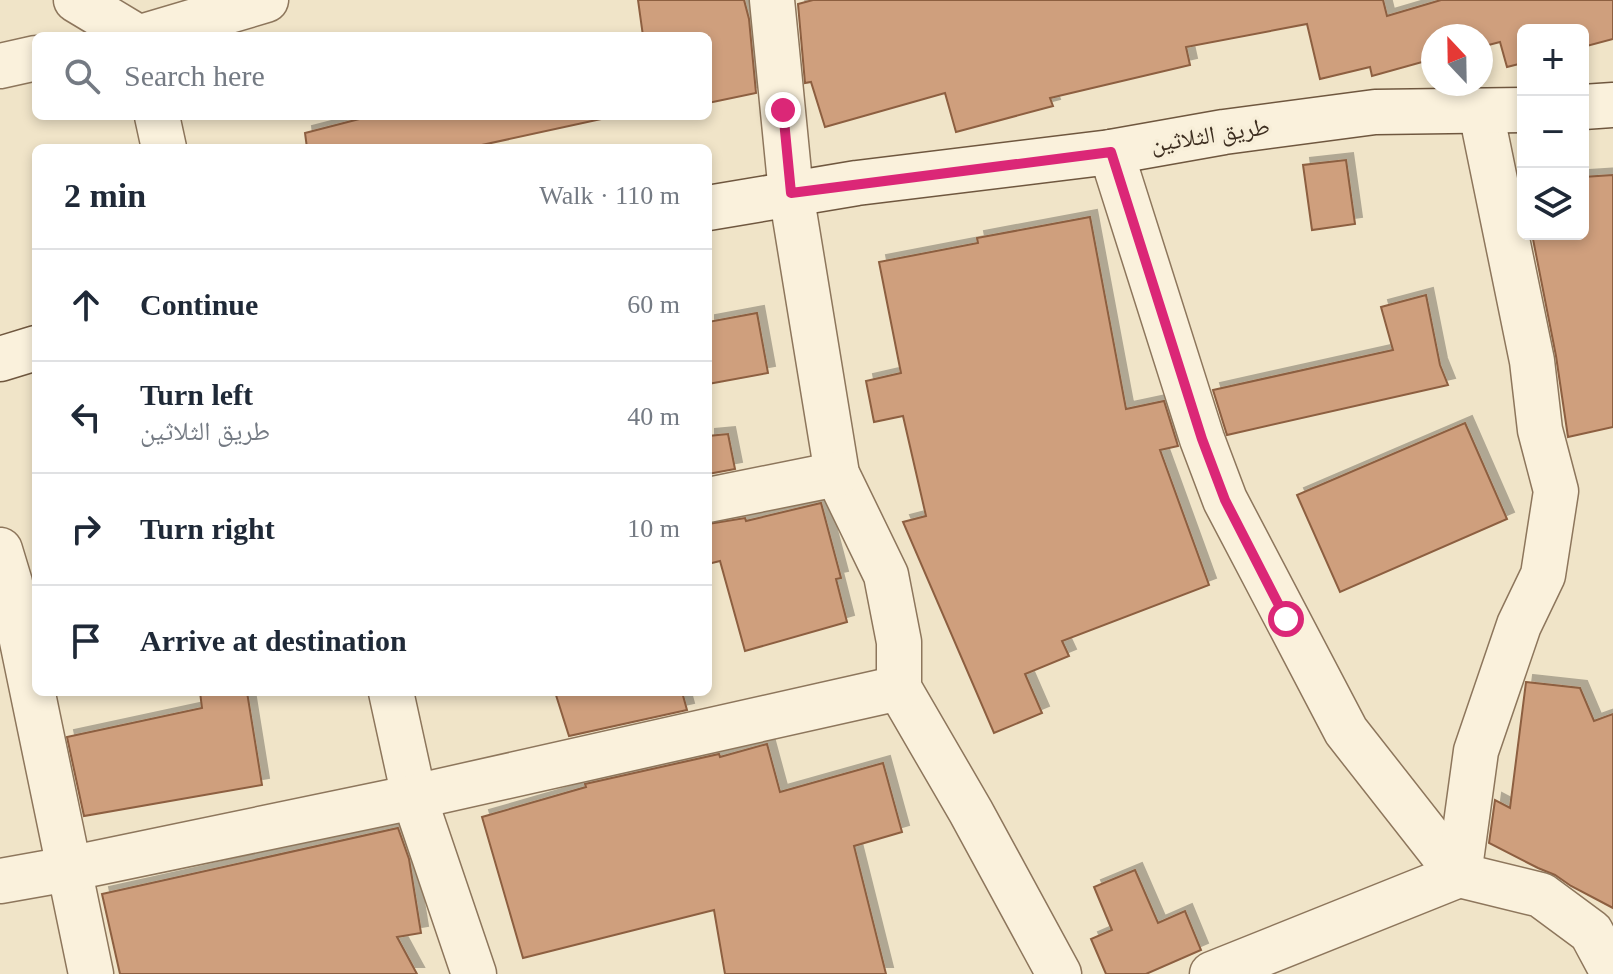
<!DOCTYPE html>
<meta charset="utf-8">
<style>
:root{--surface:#fff;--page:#f6f6f7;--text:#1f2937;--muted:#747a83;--line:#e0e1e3}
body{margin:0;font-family:"Times New Roman","Noto Naskh Arabic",serif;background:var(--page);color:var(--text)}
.controls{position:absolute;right:24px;top:24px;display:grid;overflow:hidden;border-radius:12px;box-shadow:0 4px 12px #0003}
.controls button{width:72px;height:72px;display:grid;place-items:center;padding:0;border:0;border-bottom:2px solid var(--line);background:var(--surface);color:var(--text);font:40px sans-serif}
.compass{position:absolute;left:1421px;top:24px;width:72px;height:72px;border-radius:50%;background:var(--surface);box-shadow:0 4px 12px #0003;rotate:338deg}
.stop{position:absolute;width:24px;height:24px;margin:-18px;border:6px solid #db2777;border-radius:50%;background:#fff}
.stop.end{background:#db2777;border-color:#fff;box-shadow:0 2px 8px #0008}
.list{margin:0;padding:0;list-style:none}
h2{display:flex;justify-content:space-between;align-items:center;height:104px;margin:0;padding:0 32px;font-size:34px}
h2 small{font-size:26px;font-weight:400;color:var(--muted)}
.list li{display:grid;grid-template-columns:52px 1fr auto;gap:24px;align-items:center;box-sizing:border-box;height:112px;padding:0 32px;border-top:2px solid var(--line)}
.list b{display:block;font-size:30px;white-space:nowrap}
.list p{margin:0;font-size:26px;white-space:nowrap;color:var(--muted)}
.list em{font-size:26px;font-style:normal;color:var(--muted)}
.icon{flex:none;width:44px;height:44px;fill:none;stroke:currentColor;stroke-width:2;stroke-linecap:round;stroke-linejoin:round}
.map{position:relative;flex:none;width:1613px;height:974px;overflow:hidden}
.search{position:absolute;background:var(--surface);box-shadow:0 4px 12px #0003;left:32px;top:32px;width:680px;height:88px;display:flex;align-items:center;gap:20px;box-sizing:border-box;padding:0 28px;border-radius:12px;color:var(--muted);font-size:30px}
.panel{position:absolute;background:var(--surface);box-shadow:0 4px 12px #0003;left:32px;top:144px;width:680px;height:552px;border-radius:12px}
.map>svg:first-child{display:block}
.building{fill:#cf9f7d;stroke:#8d5f41;stroke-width:2;filter:url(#shadow)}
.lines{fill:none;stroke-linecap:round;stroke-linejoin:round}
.street-casing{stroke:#8d765c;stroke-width:47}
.secondary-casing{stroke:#6f573f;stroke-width:47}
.street{stroke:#faf1dc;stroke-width:44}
.secondary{stroke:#faf1dc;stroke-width:44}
.route{stroke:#db2777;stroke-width:10}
.labels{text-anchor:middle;stroke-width:7;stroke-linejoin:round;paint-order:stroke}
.street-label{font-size:24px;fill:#3d2e20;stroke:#f7eed8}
</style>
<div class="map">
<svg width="1613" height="974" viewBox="0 0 1613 974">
<defs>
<filter id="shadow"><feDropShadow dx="7" dy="-7" stdDeviation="0" flood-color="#0004"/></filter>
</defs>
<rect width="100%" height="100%" fill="#f0e4c8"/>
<!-- building -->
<g class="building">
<polygon points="638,0 744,0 749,19 756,93 708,103 708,36 643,36"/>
<polygon points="813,0 1383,0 1387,16 1441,0 1613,0 1613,39 1583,47 1583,30 1523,30 1523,63 1507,67 1500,42 1481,47 1481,36 1433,36 1433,59 1372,76 1370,67 1320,79 1307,24 1186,47 1190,65 1050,98 1053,106 956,132 945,93 825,127 811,82 805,83 798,4"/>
<polygon points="371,116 615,116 468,148 307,148 305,133"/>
<polygon points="1346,160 1355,224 1312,230 1303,165"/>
<polygon points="1613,175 1613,427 1568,437 1556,356 1532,234 1583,234 1583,177"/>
<polygon points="1090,217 1126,409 1164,401 1178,446 1160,450 1209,585 1062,641 1069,656 1025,674 1042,713 994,733 903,522 926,516 903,416 874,422 866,381 901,373 879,262 978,243 977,238"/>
<polygon points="1426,295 1440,365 1448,385 1227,435 1213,390 1393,350 1381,307"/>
<polygon points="757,313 768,373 708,384 708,322"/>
<polygon points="1465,423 1507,519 1340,592 1297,495"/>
<polygon points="728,434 735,469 708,474 708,436"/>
<polygon points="821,503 841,578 836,579 847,622 745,651 720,561 708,564 708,524 745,518 746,521"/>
<polygon points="1526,682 1580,688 1594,721 1613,714 1613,908 1571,886 1555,875 1538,868 1489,843 1495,800 1510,808"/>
<polygon points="200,692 247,692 262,785 84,816 67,737 202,708"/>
<polygon points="555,692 682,692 687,710 569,736"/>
<polygon points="767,744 780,792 883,763 902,832 854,846 886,974 725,974 714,910 523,958 482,817 586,787 585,784 719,754 720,757"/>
<polygon points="398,828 409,859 421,933 397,937 417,974 120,974 102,894"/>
<polygon points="1135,870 1158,923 1185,911 1201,950 1146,974 1106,974 1091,939 1112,930 1094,887"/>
</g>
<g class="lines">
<!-- street casing -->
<g class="street-casing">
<g id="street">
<polyline points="76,0 136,36"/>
<polyline points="772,0 791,193 837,474 886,575 899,642 899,688 971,812 1059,974"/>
<polyline points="144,36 266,0"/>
<polyline points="0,66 36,58"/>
<polyline points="157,116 164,148"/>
<polyline points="1111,152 1202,439 1225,500 1346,731 1459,875 1541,895 1591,932 1613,973"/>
<polyline points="708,500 837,474"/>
<polyline points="0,550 10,583 91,974"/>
<polyline points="391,692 414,797 474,974"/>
<polyline points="0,881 68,869 414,797 899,688"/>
<polyline points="1212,974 1459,875 1476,751 1519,625 1543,575 1556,491 1540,430 1532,361 1481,112"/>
</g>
</g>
<!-- secondary casing -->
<g class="secondary-casing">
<g id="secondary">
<polyline points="1583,107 1613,105"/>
<polyline points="708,208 857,183 1111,152 1224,132 1375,112 1523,110"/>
<polyline points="0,359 36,348"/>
</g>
</g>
<!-- street -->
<use href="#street" class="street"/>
<!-- secondary -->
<use href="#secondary" class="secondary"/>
</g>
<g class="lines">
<!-- route -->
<polyline class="route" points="783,110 791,193 1111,152 1202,439 1225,500 1286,619"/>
</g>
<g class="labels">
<!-- street labels -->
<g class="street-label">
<text transform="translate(1210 135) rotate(-9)" y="8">طريق الثلاثين</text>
</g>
</g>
</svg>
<div class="controls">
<button>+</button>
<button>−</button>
<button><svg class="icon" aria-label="layers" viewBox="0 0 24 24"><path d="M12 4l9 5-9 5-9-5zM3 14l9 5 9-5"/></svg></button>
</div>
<svg class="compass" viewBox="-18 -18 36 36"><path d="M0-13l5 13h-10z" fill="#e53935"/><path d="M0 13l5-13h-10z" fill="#747a83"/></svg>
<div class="stop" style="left:1286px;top:619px"></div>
<div class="stop end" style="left:783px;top:110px"></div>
<div class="search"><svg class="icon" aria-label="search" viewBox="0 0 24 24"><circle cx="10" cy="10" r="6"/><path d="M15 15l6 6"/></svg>Search here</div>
<section class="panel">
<h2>2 min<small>Walk · 110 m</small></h2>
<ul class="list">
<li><svg class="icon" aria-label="ahead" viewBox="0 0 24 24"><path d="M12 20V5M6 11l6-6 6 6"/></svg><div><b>Continue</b></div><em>60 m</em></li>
<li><svg class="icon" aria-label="left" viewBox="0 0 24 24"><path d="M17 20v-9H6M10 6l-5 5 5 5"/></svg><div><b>Turn left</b><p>طريق الثلاثين</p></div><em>40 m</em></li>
<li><svg class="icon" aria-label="right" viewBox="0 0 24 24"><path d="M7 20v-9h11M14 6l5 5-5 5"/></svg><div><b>Turn right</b></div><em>10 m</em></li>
<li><svg class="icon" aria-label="arrive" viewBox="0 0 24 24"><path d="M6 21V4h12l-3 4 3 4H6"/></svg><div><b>Arrive at destination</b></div></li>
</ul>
</section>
</div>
